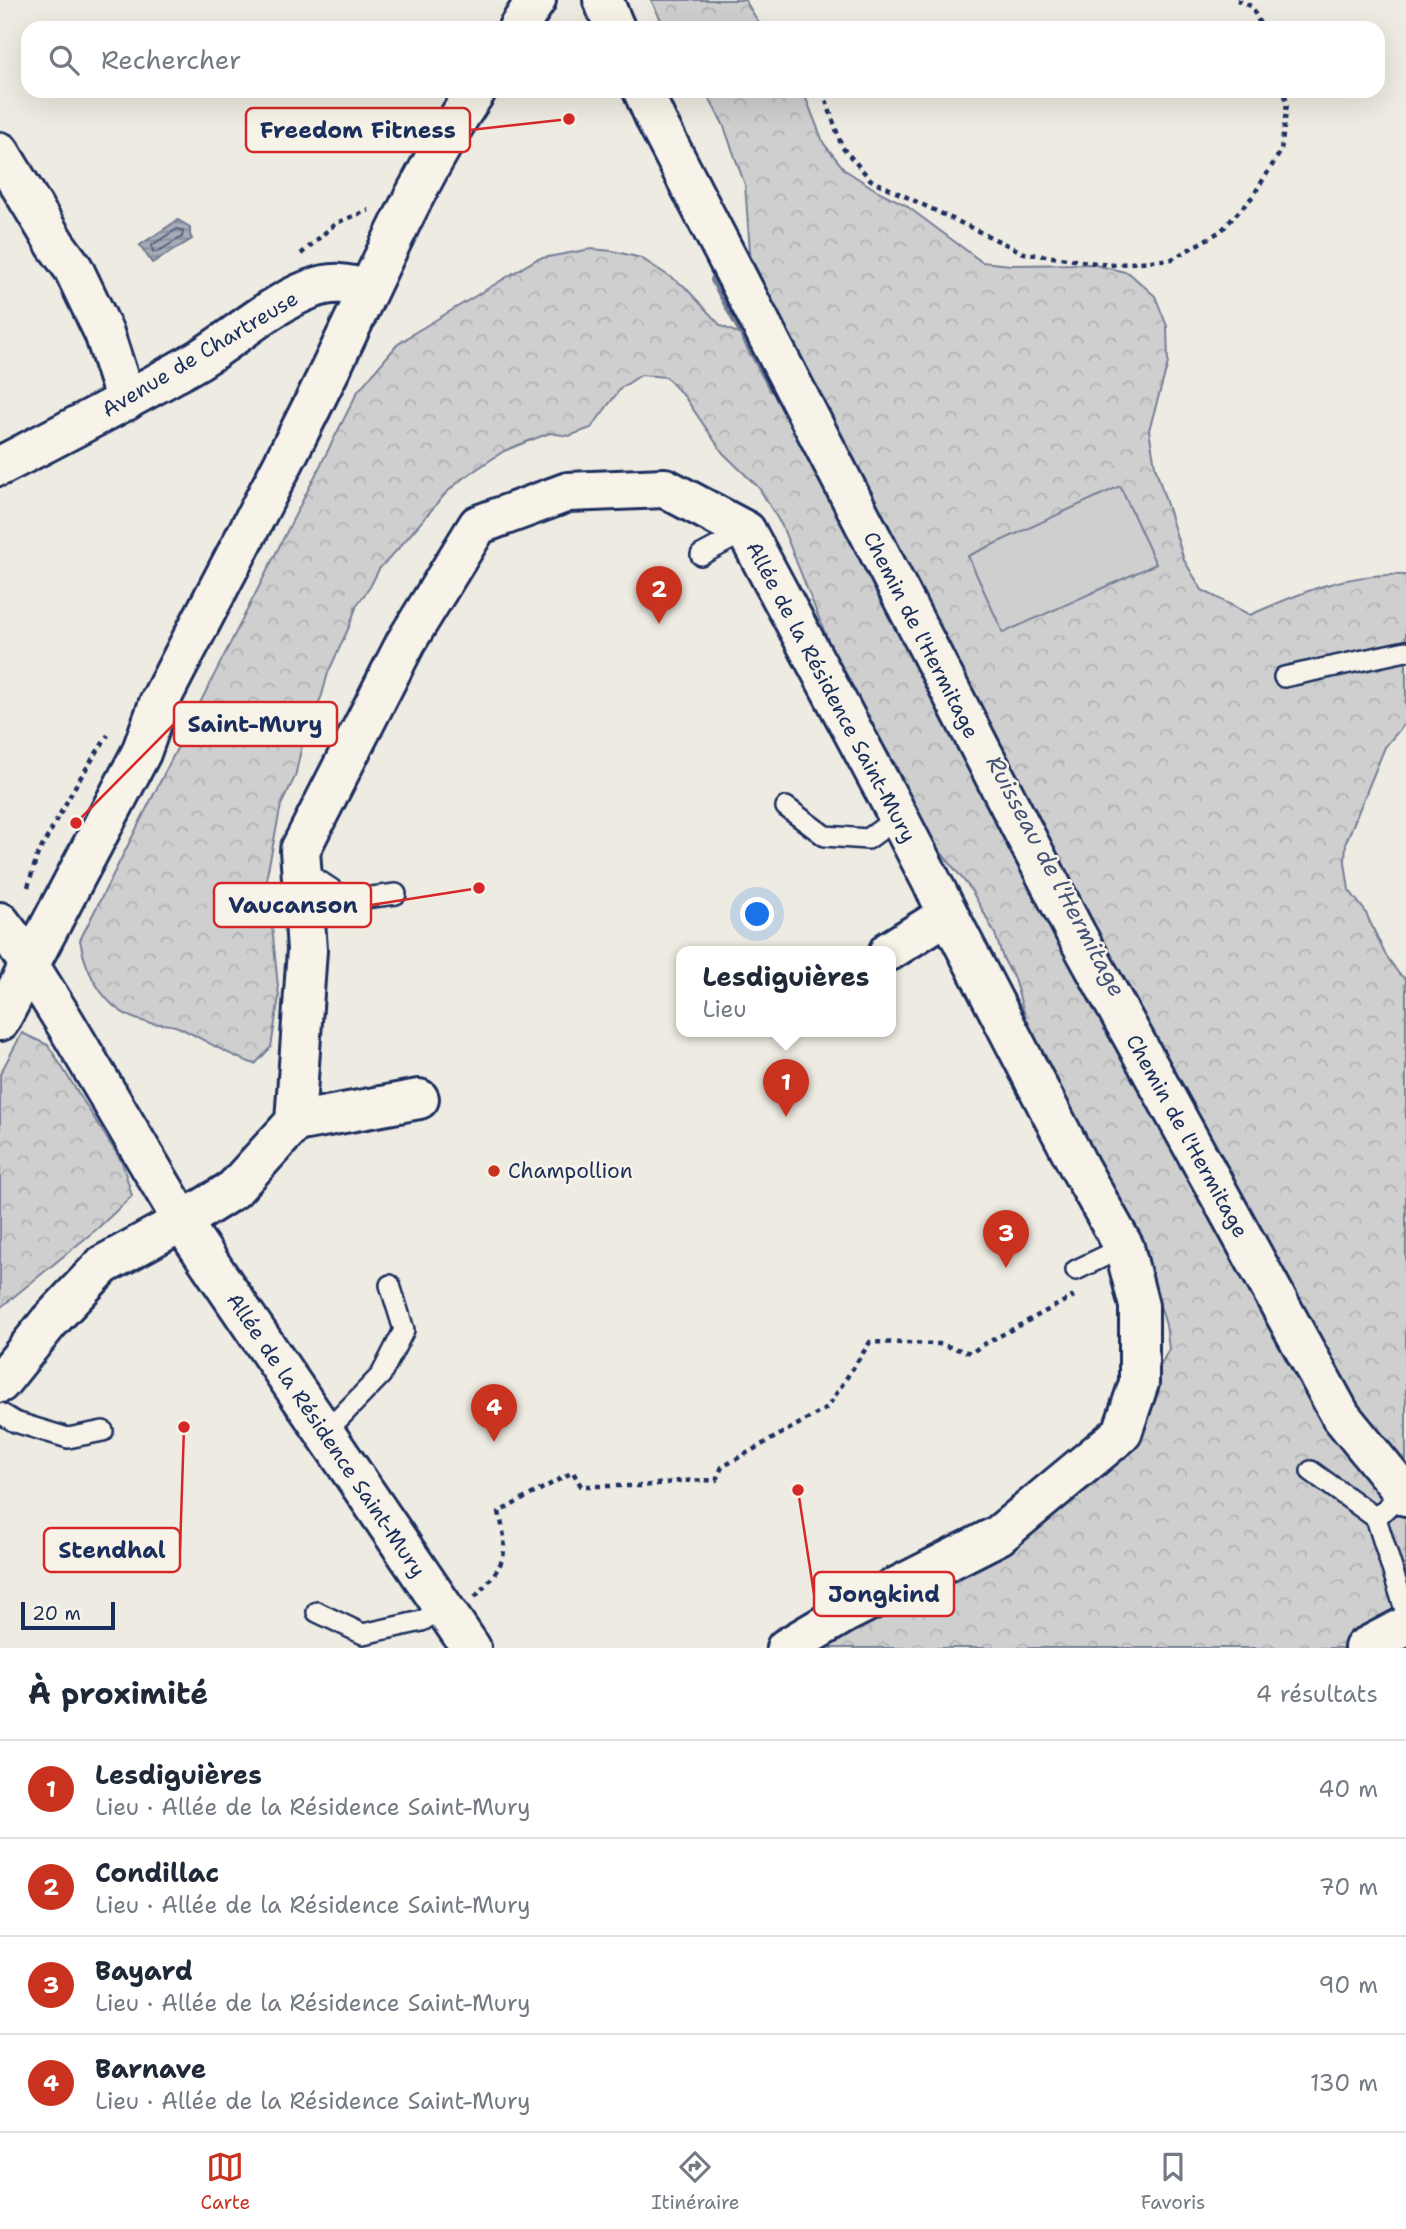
<!DOCTYPE html>
<html lang="fr">
<meta charset="utf-8">
<style>
:root{--surface:#fff;--page:#f2f2f3;--text:#1f2937;--muted:#747a83;--line:#e0e1e3;--accent:#c8321e}
body{margin:0;font-family:"Shantell Sans",sans-serif;background:var(--page);color:var(--text)}
.scale{position:absolute;left:21px;bottom:18px;width:94px;box-sizing:border-box;padding-left:7px;border:4px solid #1b2f5e;border-top:0;font-size:19px;line-height:24px;white-space:nowrap;color:#1b2f5e;-webkit-text-stroke:5px #f7f3e8;paint-order:stroke}
.you{position:absolute;left:758px;top:915px;width:24px;height:24px;margin:-18px;border:5px solid #fff;border-radius:50%;background:#1a73e8;box-shadow:0 0 0 10px #1a73e833}
.badge{display:grid;place-items:center;width:46px;height:46px;border-radius:50%;background:var(--accent);color:#fff;font-size:23px;font-weight:700}
.pin{position:absolute;translate:-50% -58px;filter:drop-shadow(0 2px 4px #0008)}
.pin::after{content:'';position:absolute;top:37px;width:24px;height:21px;background:inherit;clip-path:polygon(0 0,100% 0,50% 100%)}
.popup{position:absolute;left:676px;top:946px;width:220px;height:91px;box-sizing:border-box;display:grid;place-content:center;border-radius:14px;background:var(--surface);filter:drop-shadow(0 2px 5px #0005);font-size:23px;white-space:nowrap;color:var(--muted)}
.popup b{font-size:26px;color:var(--text)}
.popup::after{content:'';position:absolute;left:50%;top:100%;margin-left:-14px;border:14px solid transparent;border-top-color:var(--surface)}
.list{margin:0;padding:0;list-style:none}
h2{display:flex;justify-content:space-between;align-items:center;height:91px;margin:0;padding:0 28px;font-size:30px}
h2 small{font-size:23px;font-weight:400;color:var(--muted)}
.list li{display:grid;grid-template-columns:46px 1fr auto;gap:21px;align-items:center;box-sizing:border-box;height:98px;padding:0 28px;border-top:2px solid var(--line)}
.list b{display:block;font-size:26px;white-space:nowrap}
.list p{margin:0;font-size:23px;white-space:nowrap;color:var(--muted)}
.list em{font-size:23px;font-style:normal;color:var(--muted)}
.icon{flex:none;width:38px;height:38px;fill:none;stroke:currentColor;stroke-width:2;stroke-linecap:round;stroke-linejoin:round}
.map{position:relative;flex:none;width:1406px;height:1648px;overflow:hidden}
.search{position:absolute;background:var(--surface);box-shadow:0 7px 28px #0002;left:21px;right:21px;top:21px;height:77px;display:flex;align-items:center;gap:18px;box-sizing:border-box;padding:0 24px;border-radius:21px;color:var(--muted);font-size:26px}
.sheet{height:483px;background:var(--surface)}
nav{display:flex;justify-content:space-around;align-items:center;box-sizing:border-box;height:98px;border-top:2px solid var(--line);background:var(--surface);font-size:19px;color:var(--muted)}
nav a{display:grid;justify-items:center;gap:4px}
nav .on{color:var(--accent)}
.map>svg:first-child{display:block}
.forest{fill:url(#forest-crowns);stroke:#757f96;stroke-width:2}
.pitch{fill:#cfcfcf;stroke:#757f96;stroke-width:2}
.water{fill:url(#water-rules);stroke:#6e7992;stroke-width:2}
.lines{fill:none;stroke-linecap:round;stroke-linejoin:round}
.shore{stroke:#536181;stroke-width:2}
.stream{stroke:#6e7992;stroke-width:10}
.lane-casing{stroke:#1b2f5e;stroke-width:24}
.street-casing{stroke:#1b2f5e;stroke-width:44}
.secondary-casing{stroke:#1b2f5e;stroke-width:44}
.primary-casing{stroke:#1b2f5e;stroke-width:44}
.path{stroke:#1b2f5e;stroke-width:4.5;stroke-dasharray:5 5;stroke-linecap:butt}
.lane{stroke:#f7f3e8;stroke-width:19}
.street{stroke:#f7f3e8;stroke-width:38}
.secondary{stroke:#f7f3e8;stroke-width:38}
.primary{stroke:#f7f3e8;stroke-width:38}
.poi-dot{fill:#c8321e;stroke:#f7f3e8;stroke-width:2.5}
.labels{text-anchor:middle;stroke-width:5;stroke-linejoin:round;paint-order:stroke}
.street-label{font-size:21px;fill:#1b2f5e;stroke:#f7f3e8}
.poi-label{font-size:21px;fill:#1b2f5e;stroke:#f7f3e8;text-anchor:start}
.water-label{font-size:23px;font-style:italic;fill:#455478;stroke:#f7f3e8}
.leader{fill:none;stroke:#d62828;stroke-width:2.5}
.callout-dot{fill:#d62828;stroke:#f7f3e8;stroke-width:2.5}
.callout{fill:#f7f3e8;stroke:#d62828;stroke-width:2.5}
.callout-label{font-size:23px;text-anchor:middle;font-weight:bold;fill:#1b2f5e}
</style>
<div class="map">
<svg width="1406" height="1648" viewBox="0 0 1406 1648">
<defs>
<pattern id="forest-crowns" width="20" height="18" patternUnits="userSpaceOnUse" patternTransform="scale(1.75)"><rect width="20" height="18" fill="#cfcfcf"/><path d="M2 6a3 3 0 1 1 6 0M12 15a3 3 0 1 1 6 0" fill="none" stroke="#b1b2b4"/></pattern>
<pattern id="water-rules" width="6" height="5" patternUnits="userSpaceOnUse" patternTransform="scale(1.75)"><rect width="6" height="5" fill="#a6abb5"/><path d="M0 2.5h6" fill="none" stroke="#868c96"/></pattern>
</defs>
<rect width="100%" height="100%" fill="#eeebe2"/>
<filter id="ink" filterUnits="userSpaceOnUse"><feTurbulence type="fractalNoise" baseFrequency=".0143" numOctaves="2"/><feDisplacementMap in="SourceGraphic" scale="14" xChannelSelector="R" yChannelSelector="G"/><feConvolveMatrix kernelMatrix="1 2 1 2 8 2 1 2 1" color-interpolation-filters="sRGB"/></filter>
<g filter="url(#ink)">
<!-- forest -->
<g class="forest">
<polygon points="651,0 745,0 762,28 665,28"/>
<path d="M 705,91 L 803,91 L 824,144 L 845,170 L 876,190 L 904,204 L 982,262 L 1011,265 L 1091,264 L 1129,273 L 1155,296 L 1167,326 L 1168,363 L 1149,430 L 1155,466 L 1184,560 L 1202,590 L 1250,615 C 1302,592 1348,572 1406,575 L 1406,722 L 1385,747 L 1346,842 L 1345,862 L 1349,890 L 1365,911 L 1385,954 L 1399,974 L 1406,979 L 1406,1642 L 1359,1648 L 776,1648 L 857,1619 L 1141,1403 L 1169,1349 L 1166,1325 L 1153,1282 L 1103,1167 L 1091,1150 L 1084,1131 L 1072,1116 L 1040,1065 L 1014,979 L 1003,958 L 995,934 L 983,911 L 970,888 L 927,835 L 896,765 L 867,720 L 859,699 L 829,643 L 782,526 L 759,488 L 723,453 L 684,396 L 666,377 L 641,375 L 621,388 L 591,428 L 569,436 L 550,433 L 531,440 L 504,451 L 462,479 L 446,493 L 398,549 L 379,569 L 370,587 L 357,605 L 349,627 L 328,673 L 322,695 L 302,745 L 295,777 L 281,805 L 267,875 L 279,997 L 271,1047 L 255,1064 C 228,1056 204,1039 178,1027 C 168,1023 156,1025 146,1022 C 108,1014 86,977 80,940 L 358,391 L 397,345 L 414,333 L 537,259 L 591,249 L 613,251 L 641,258 L 684,286 L 721,326 L 742,335 L 755,316 L 745,185 L 723,124 Z"/>
<polygon points="22,1033 48,1045 122,1162 132,1196 98,1228 0,1308 0,1074"/>
</g>
<!-- pitch -->
<polygon class="pitch" points="1120,486 1156,564 1003,633 968,556"/>
<!-- water -->
<polygon class="water" points="178,220 190,227 190,235 192,239 152,263 140,245"/>
<g class="lines">
<!-- shore -->
<polygon class="shore" points="177,229 183,231 182,237 157,252 153,252 152,245"/>
<!-- stream -->
<polyline class="stream" points="715,280 773,388"/>
<!-- lane casing -->
<g class="lane-casing">
<g id="lane">
<polyline points="701,555 746,531"/>
<polyline points="1284,677 1406,651"/>
<polyline points="786,807 825,836 868,839 898,817"/>
<polyline points="301,869 348,900 396,894"/>
<polyline points="1076,1270 1124,1247"/>
<polyline points="0,1413 15,1422 68,1438 103,1431"/>
<polyline points="325,1433 381,1375 404,1330 390,1285"/>
<polyline points="1311,1471 1376,1518"/>
<polyline points="1403,1492 1376,1518 1406,1613"/>
<polyline points="317,1612 363,1634 422,1621 443,1607"/>
</g>
</g>
<!-- street casing -->
<g class="street-casing">
<g id="street">
<polyline points="603,0 615,28"/>
<polyline points="643,91 657,122 1074,930 1341,1416 1406,1496"/>
<polyline points="0,152 56,245 73,268 104,333 126,401"/>
<polyline points="0,922 13,939 64,1021 194,1240 471,1648"/>
<polyline points="889,951 948,914"/>
<polyline points="295,1122 419,1099"/>
<polyline points="0,1383 49,1322 103,1265 183,1221 234,1189 295,1122 307,950 300,850 406,642 478,525 568,492 665,488 746,531 890,801 1079,1167 1124,1247 1139,1306 1139,1383 1122,1433 999,1535 847,1612 786,1648"/>
<polyline points="1364,1648 1406,1626"/>
</g>
</g>
<!-- secondary casing -->
<g class="secondary-casing">
<path id="secondary" d="M 0,466 C 66,432 133,398 198,360 C 236,337 269,305 311,289 C 333,281 346,283 368,290"/>
</g>
<!-- primary casing -->
<g class="primary-casing">
<g id="primary">
<polyline points="518,28 536,0"/>
<path d="M 0,1021 L 141,753 L 159,703 C 216,591 276,481 331,368 C 377,274 417,178 476,91"/>
</g>
</g>
<!-- path -->
<g class="path">
<polyline points="1237,0 1251,6 1262,28"/>
<polyline points="823,91 842,147 871,180 1024,253 1110,265 1172,259 1221,231 1253,196 1281,151 1287,103 1284,91"/>
<polyline points="301,254 336,223 369,210"/>
<polyline points="28,887 37,856 77,783 108,735"/>
<path d="M 475,1597 C 505,1563 510,1557 499,1512 L 573,1472 L 581,1486 L 643,1486 L 680,1481 L 716,1480 L 722,1467 L 827,1408 L 870,1342 L 939,1344 L 971,1353 L 981,1346 L 1074,1296"/>
</g>
<!-- lane -->
<use href="#lane" class="lane"/>
<!-- street -->
<use href="#street" class="street"/>
<!-- secondary -->
<use href="#secondary" class="secondary"/>
<!-- primary -->
<use href="#primary" class="primary"/>
</g>
</g>
<!-- markers -->
<circle class="poi-dot" cx="494" cy="1171" r="7"/>
<g class="labels">
<!-- street labels -->
<g class="street-label">
<text transform="translate(200 354) rotate(-31)" y="7">Avenue de Chartreuse</text>
<text transform="translate(921 635) rotate(63)" y="7">Chemin de l'Hermitage</text>
<text transform="translate(831 692) rotate(62)" y="7">Allée de la Résidence Saint-Mury</text>
<text transform="translate(1187 1136) rotate(61)" y="7">Chemin de l'Hermitage</text>
<text transform="translate(326 1435) rotate(56)" y="7">Allée de la Résidence Saint-Mury</text>
</g>
<!-- poi labels -->
<g class="poi-label">
<text x="508" y="1178">Champollion</text>
</g>
<!-- water labels -->
<g class="water-label">
<text transform="translate(1056 876) rotate(62)" y="8">Ruisseau de l'Hermitage</text>
</g>
</g>
<!-- callouts -->
<path class="leader" d="M569 119L470 130M76 823L174 724M479 888L371 905M184 1427L180 1550M798 1490L814 1594"/>
<g class="callout-dot">
<circle cx="569" cy="119" r="7"/>
<circle cx="76" cy="823" r="7"/>
<circle cx="479" cy="888" r="7"/>
<circle cx="184" cy="1427" r="7"/>
<circle cx="798" cy="1490" r="7"/>
</g>
<g class="callout">
<rect x="246" y="108" width="224" height="44" rx="7"/>
<rect x="174" y="702" width="163" height="44" rx="7"/>
<rect x="214" y="883" width="157" height="44" rx="7"/>
<rect x="44" y="1528" width="136" height="44" rx="7"/>
<rect x="814" y="1572" width="140" height="44" rx="7"/>
</g>
<g class="callout-label">
<text x="358" y="138">Freedom Fitness</text>
<text x="255" y="732">Saint-Mury</text>
<text x="293" y="913">Vaucanson</text>
<text x="112" y="1558">Stendhal</text>
<text x="884" y="1602">Jongkind</text>
</g>
</svg>
<div class="scale">20 m</div>
<div class="you"></div>
<div class="pin badge" style="left:786px;top:1117px">1</div>
<div class="popup"><b>Lesdiguières</b>Lieu</div>
<div class="pin badge" style="left:659px;top:624px">2</div>
<div class="pin badge" style="left:1006px;top:1268px">3</div>
<div class="pin badge" style="left:494px;top:1442px">4</div>
<div class="search"><svg class="icon" aria-label="search" viewBox="0 0 24 24"><circle cx="10" cy="10" r="6"/><path d="M15 15l6 6"/></svg>Rechercher</div>
</div>
<section class="sheet">
<h2>À proximité<small>4 résultats</small></h2>
<ul class="list">
<li><span class="badge">1</span><div><b>Lesdiguières</b><p>Lieu · Allée de la Résidence Saint-Mury</p></div><em>40 m</em></li>
<li><span class="badge">2</span><div><b>Condillac</b><p>Lieu · Allée de la Résidence Saint-Mury</p></div><em>70 m</em></li>
<li><span class="badge">3</span><div><b>Bayard</b><p>Lieu · Allée de la Résidence Saint-Mury</p></div><em>90 m</em></li>
<li><span class="badge">4</span><div><b>Barnave</b><p>Lieu · Allée de la Résidence Saint-Mury</p></div><em>130 m</em></li>
</ul>
</section>
<nav>
<a class="on"><svg class="icon" aria-label="map" viewBox="0 0 24 24"><path d="M3 6l6-2 6 2 6-2v14l-6 2-6-2-6 2zM9 4v14M15 6v14"/></svg>Carte</a>
<a><svg class="icon" aria-label="directions" viewBox="0 0 24 24"><path d="M12 3l9 9-9 9-9-9zM9 14v-3h6M13 9l2 2-2 2"/></svg>Itinéraire</a>
<a><svg class="icon" aria-label="saved" viewBox="0 0 24 24"><path d="M7 4h10v16l-5-4-5 4z"/></svg>Favoris</a>
</nav>
